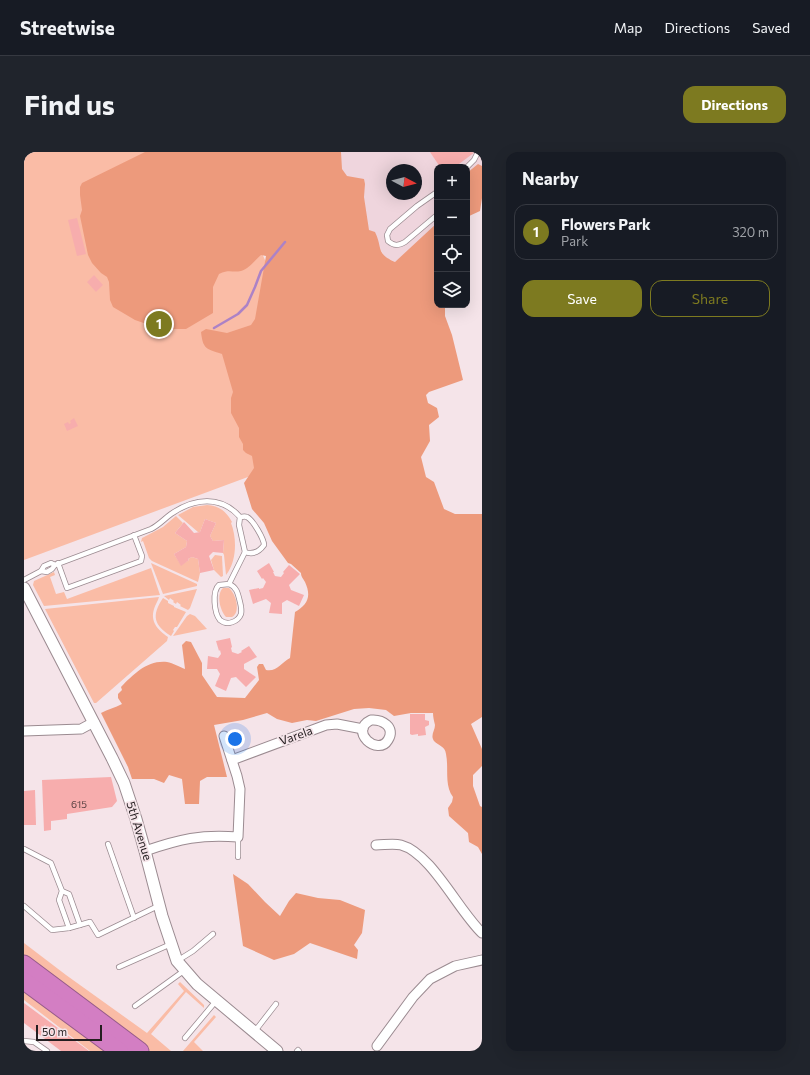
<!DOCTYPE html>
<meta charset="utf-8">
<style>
:root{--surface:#171b24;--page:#20242c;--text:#f1f3f6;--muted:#9ea1a6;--line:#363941;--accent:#7d7a20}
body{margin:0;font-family:Commissioner,sans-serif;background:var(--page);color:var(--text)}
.controls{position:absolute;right:12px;top:12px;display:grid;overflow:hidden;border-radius:8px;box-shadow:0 4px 16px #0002}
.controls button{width:36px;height:36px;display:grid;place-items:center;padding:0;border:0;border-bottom:1px solid var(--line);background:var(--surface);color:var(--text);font:20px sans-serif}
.compass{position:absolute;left:362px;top:12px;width:36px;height:36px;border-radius:50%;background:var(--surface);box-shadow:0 4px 16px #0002;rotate:97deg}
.scale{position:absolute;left:12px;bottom:10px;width:66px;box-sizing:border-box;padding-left:4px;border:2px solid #241e20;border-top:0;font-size:11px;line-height:14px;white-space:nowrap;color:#241e20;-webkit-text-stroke:3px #f5e4e9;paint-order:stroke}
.you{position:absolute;left:211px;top:587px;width:14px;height:14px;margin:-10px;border:3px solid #fff;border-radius:50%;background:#1a73e8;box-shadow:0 0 0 6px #1a73e833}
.badge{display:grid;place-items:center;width:26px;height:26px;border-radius:50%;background:var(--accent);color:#fff;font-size:13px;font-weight:700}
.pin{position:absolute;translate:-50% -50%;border:2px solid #fff;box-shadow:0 1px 4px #0006}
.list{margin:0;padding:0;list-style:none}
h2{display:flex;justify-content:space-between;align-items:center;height:52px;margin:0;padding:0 16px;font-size:17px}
h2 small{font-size:13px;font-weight:400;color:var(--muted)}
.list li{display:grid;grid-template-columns:26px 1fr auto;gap:12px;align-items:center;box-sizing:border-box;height:56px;margin:0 8px 8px;padding:0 8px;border:1px solid var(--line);border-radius:12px}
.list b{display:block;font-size:15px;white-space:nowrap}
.list p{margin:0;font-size:13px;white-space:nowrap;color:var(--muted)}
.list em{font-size:13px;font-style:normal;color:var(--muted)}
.actions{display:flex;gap:8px;padding:12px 16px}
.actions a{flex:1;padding:9px 0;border:1px solid var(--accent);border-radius:12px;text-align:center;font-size:14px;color:var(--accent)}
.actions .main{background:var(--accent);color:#fff}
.icon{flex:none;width:22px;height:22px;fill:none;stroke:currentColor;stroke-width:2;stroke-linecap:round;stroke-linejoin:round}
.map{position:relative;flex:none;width:458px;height:899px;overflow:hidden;border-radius:12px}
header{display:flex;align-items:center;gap:24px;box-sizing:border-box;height:56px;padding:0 20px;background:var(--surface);border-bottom:1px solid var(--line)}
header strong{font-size:19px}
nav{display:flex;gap:22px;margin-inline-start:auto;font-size:14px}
.intro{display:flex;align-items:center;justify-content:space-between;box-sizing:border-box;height:96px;padding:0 24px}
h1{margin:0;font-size:28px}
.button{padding:10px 18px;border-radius:12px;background:var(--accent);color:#fff;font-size:14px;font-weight:700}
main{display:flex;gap:24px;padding:0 24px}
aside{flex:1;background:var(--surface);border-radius:12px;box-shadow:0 4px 16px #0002}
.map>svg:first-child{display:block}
.built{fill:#efd5dd;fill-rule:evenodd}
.green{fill:#fabca6}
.forest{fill:#ed9a7c}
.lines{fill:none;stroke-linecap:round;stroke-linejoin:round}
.stream{stroke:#ac82c6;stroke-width:2.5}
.building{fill:#f7adad}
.service-casing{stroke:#9b8b91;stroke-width:6}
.minor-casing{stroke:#9b8b91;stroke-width:11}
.tertiary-casing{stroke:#9b8b91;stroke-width:13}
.motorway-casing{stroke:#965c8a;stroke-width:19}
.service{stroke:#fff;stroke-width:4.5}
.minor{stroke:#fff;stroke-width:9}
.tertiary{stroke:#fff;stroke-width:11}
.motorway{stroke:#d37ec3;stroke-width:17}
.labels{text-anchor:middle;stroke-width:3.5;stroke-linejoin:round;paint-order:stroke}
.number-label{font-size:10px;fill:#594243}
.street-label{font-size:12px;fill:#241e20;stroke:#f5e4e9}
</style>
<header>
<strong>Streetwise</strong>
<nav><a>Map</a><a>Directions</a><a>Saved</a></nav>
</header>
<div class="intro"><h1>Find us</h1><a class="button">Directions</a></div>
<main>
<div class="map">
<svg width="458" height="899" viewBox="0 0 458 899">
<rect width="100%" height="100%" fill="#f5e4e9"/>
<!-- built -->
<path class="built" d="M 306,0 L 458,0 L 458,27 L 443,39 L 443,15 L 413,15 L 413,76 L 371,110 L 361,105 L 351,89 L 309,9 ZM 368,18 L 392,18 L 392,42 L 368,42 Z"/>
<!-- green -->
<g class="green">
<polygon points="0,0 253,0 218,56 321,289 0,408"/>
<path d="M 183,353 C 195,354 202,359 208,370 L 207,371 C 213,386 213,409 202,423 L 200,403 L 199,401 L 200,388 L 189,389 L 186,384 L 192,371 L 181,367 L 176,380 L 174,380 L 154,363 L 169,355 Z"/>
<polygon points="152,364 159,371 151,381 163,389 162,395 150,402 157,413 165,408 164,407 168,405 174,407 176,421 174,430 128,409 125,406 119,389 117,390 118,386 120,385 139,375"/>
<polygon points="191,403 198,404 199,424 197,425 190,418 187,408"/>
<polygon points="127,411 173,432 173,434 139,442"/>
<polygon points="127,416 136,443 20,454 9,433 10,429 30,420 31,423 26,425 32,442 40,440 43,447"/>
<path d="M 199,436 L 205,436 C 212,442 217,460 208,465 L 202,465 C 196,459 192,442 199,436 Z"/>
<polygon points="173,437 166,456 164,458 156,454 157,453 153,450 152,452 149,450 150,449 146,446 145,448 140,444"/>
<path d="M 135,445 C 134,449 131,453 130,457 C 126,470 134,478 144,485 L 143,489 L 72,551 L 70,551 L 21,457 Z"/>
<path d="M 139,446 L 144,449 L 144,451 L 150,454 L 150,455 L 162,460 L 153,475 L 151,475 L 149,478 L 150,479 L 147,484 C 130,473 127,464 139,446 Z"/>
<polygon points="166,462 171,464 183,477 149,484 163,464"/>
<polygon points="0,791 42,823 123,881 160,839 154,832 156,830 180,853 180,856 162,840 127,882 147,899 126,899 104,883 85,865 71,858 0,803"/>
<polygon points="0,836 85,899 66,899 0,848"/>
<polygon points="190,863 192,865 170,890 179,899 159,899"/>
</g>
<!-- forest -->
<g class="forest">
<path d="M 121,0 L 317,0 L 318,17 L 323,24 L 340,27 L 341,32 L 340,45 L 345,78 L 351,80 C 359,96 351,101 371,110 L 413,71 L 413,153 L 421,153 L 421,164 L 428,183 L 439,228 L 405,240 L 402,243 L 404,251 L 413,256 L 415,265 L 405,273 L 406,289 L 397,305 L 402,325 L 410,330 L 420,357 L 431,362 L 458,362 L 458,565 L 447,572 L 458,597 L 458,614 L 449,623 L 449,634 L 456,654 L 458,655 L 458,702 L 454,695 L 445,690 L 444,681 L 425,664 L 424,656 L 428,650 L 429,645 C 420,633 425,616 422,602 C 421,594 415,594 410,589 C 406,583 411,579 411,573 C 410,569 409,565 409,561 L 387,561 L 370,564 L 362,558 L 345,556 L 330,557 L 292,569 L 283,568 L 268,571 L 253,567 L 243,561 L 219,568 L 190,573 L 203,625 L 183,625 L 176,629 L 175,652 L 161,652 L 158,627 L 145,623 L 140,631 L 130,627 L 108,627 L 104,615 L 77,561 C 84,557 91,556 98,552 L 94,546 L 94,542 L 98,538 L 97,535 C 110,522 123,508 143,510 C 149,511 156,515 161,517 L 158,493 L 162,489 L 167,490 L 178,511 L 178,523 L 193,545 L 221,546 L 235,528 L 233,515 L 235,512 L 239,512 L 242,518 C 253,520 257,511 266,506 L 271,460 C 283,453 288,445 281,430 C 279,426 277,425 277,421 L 267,412 L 264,411 L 248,389 L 240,371 L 228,357 L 220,331 L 230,316 L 228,304 L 222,301 L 219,298 L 219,292 L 215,285 L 215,276 L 207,261 L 207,246 L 209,240 L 198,202 C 182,197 179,197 177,180 L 182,177 L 203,181 L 227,173 L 231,167 L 242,104 L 237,103 C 231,108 225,117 217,119 C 208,121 206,117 195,122 L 189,135 L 189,161 L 162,177 L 143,177 L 134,176 L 111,168 L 89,155 L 86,148 L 85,130 L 83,125 L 77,121 L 68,111 L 64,103 L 56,64 L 58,58 L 56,43 L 56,35 L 58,31 Z"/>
<polygon points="454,12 458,14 458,46 456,59 443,65 443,21"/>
<polygon points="209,722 224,732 241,750 256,764 265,749 272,741 294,746 316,748 341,758 338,781 330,793 334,798 333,807 286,791 270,802 250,808 219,794"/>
</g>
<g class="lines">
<!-- stream -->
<polyline class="stream" points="190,176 214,162 223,153 231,135 237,119 261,90"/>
</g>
<!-- building -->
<g class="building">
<polygon points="406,0 451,0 431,15 416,15"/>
<polygon points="53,66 62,102 53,104 44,68"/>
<polygon points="70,123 79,133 72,140 63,130"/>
<polygon points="50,266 54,274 43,279 40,272 44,270 45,272 47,271 46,269"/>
<polygon points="181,367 192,371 186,384 189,389 200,388 199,401 189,400 185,404 190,418 176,421 174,407 168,405 164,407 165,408 157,414 150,402 162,395 163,389 151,381 160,370 170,381 176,380"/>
<polygon points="245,411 250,420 249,420 251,424 257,425 260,421 259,420 265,413 276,422 265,433 267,438 280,443 275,454 263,448 258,451 258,462 245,461 247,451 242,447 229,452 225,438 235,436 235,437 239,436 242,430 239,426 238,427 233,419"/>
<polygon points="206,486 208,495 207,496 208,500 214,502 218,500 217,499 225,494 233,505 220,512 220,517 232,525 222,535 212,525 207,526 202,539 191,534 196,522 193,517 183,517 184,504 194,506 197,502 196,498 195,499 192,489"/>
<polygon points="386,562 401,562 401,568 405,569 405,573 401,575 402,583 394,584 394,582 388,583 386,582"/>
<polygon points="87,625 93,649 88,655 43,662 43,667 27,669 27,678 20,679 18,628"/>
<polygon points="11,638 12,673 0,673 0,639"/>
<polygon points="0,851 65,899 37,899 0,871"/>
</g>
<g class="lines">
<!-- service casing -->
<g class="service-casing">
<g id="service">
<polyline points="443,15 450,8 454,0"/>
<path d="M 413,40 L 393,54 L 366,77 L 363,83 L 364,89 C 370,94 374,94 381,90 L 413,63"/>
<polyline points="34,411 43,436 117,409 118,404 110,383"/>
<polyline points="17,419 23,420 28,417 31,413"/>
<path d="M 0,428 L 17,419 L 20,414 L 27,411 L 31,413 L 127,377 C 135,373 140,367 147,362 C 170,346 197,343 216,365 L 215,373 L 221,400 C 229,403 235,400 240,393 C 240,387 229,368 223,365 C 220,364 219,365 216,365"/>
<path d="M 205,432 C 213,435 214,442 216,450 C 217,454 218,458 217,462 C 214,470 203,474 196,468 C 190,461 188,439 195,433 L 205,432 L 221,400"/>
<polyline points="214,685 214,705"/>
<polyline points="84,692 110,766"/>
<polyline points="0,697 27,711 38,739 35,748 45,776"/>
<polyline points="38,739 45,742 56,773"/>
<polyline points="0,754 28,778 45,776 66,770 74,783 134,754"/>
<polyline points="153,809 169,799 189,782"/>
<polyline points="95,815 147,792"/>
<polyline points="111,854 161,818"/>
<polyline points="231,879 252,852"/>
<polyline points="161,886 192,849"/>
<polyline points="0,889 10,890 23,899"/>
<polyline points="273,899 274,898 275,899"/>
</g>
</g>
<!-- minor casing -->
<g class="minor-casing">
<g id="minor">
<path d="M 347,568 C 358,567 372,575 364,588 C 354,605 324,579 347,568 Z"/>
<polyline points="0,579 57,577 70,570"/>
<polyline points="208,608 302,573 313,572 339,577"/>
<path d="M 352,693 C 360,693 369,691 377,693 C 407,701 434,758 458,781"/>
<path d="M 121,699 C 156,687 177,682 214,685 L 216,637 L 213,624 L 200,584"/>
<polyline points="353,894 389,845 406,827 431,814 458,808"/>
</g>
</g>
<!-- tertiary casing -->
<g class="tertiary-casing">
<polyline id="tertiary" points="0,436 88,606 100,631 112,667 121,699 138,764 153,809 173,832 253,899"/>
</g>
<!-- motorway casing -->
<g class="motorway-casing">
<g id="motorway">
<polyline points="0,812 116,899"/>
<polyline points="0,829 95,899"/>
</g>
</g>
<!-- service -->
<use href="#service" class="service"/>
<!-- minor -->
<use href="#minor" class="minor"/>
<!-- tertiary -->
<use href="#tertiary" class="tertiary"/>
<!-- motorway -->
<use href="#motorway" class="motorway"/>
</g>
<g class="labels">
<!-- number labels -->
<g class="number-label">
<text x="55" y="656">615</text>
</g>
<!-- street labels -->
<g class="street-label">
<text transform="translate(272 584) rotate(-20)" y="4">Varela</text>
<text transform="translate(115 679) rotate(73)" y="4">5th Avenue</text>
</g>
</g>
</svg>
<div class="controls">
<button>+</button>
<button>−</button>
<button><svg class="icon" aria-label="locate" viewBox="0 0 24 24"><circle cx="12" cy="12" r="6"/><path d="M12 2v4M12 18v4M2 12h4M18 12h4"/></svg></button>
<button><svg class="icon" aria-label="layers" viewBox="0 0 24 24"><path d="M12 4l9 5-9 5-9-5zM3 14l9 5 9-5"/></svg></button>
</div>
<svg class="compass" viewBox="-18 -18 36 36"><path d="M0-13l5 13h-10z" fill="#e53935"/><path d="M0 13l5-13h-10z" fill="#9ea1a6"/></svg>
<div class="scale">50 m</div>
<div class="you"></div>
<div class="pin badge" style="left:135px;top:172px">1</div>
</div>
<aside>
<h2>Nearby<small></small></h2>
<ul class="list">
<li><span class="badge">1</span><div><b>Flowers Park</b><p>Park</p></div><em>320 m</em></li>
</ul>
<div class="actions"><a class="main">Save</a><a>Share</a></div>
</aside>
</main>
